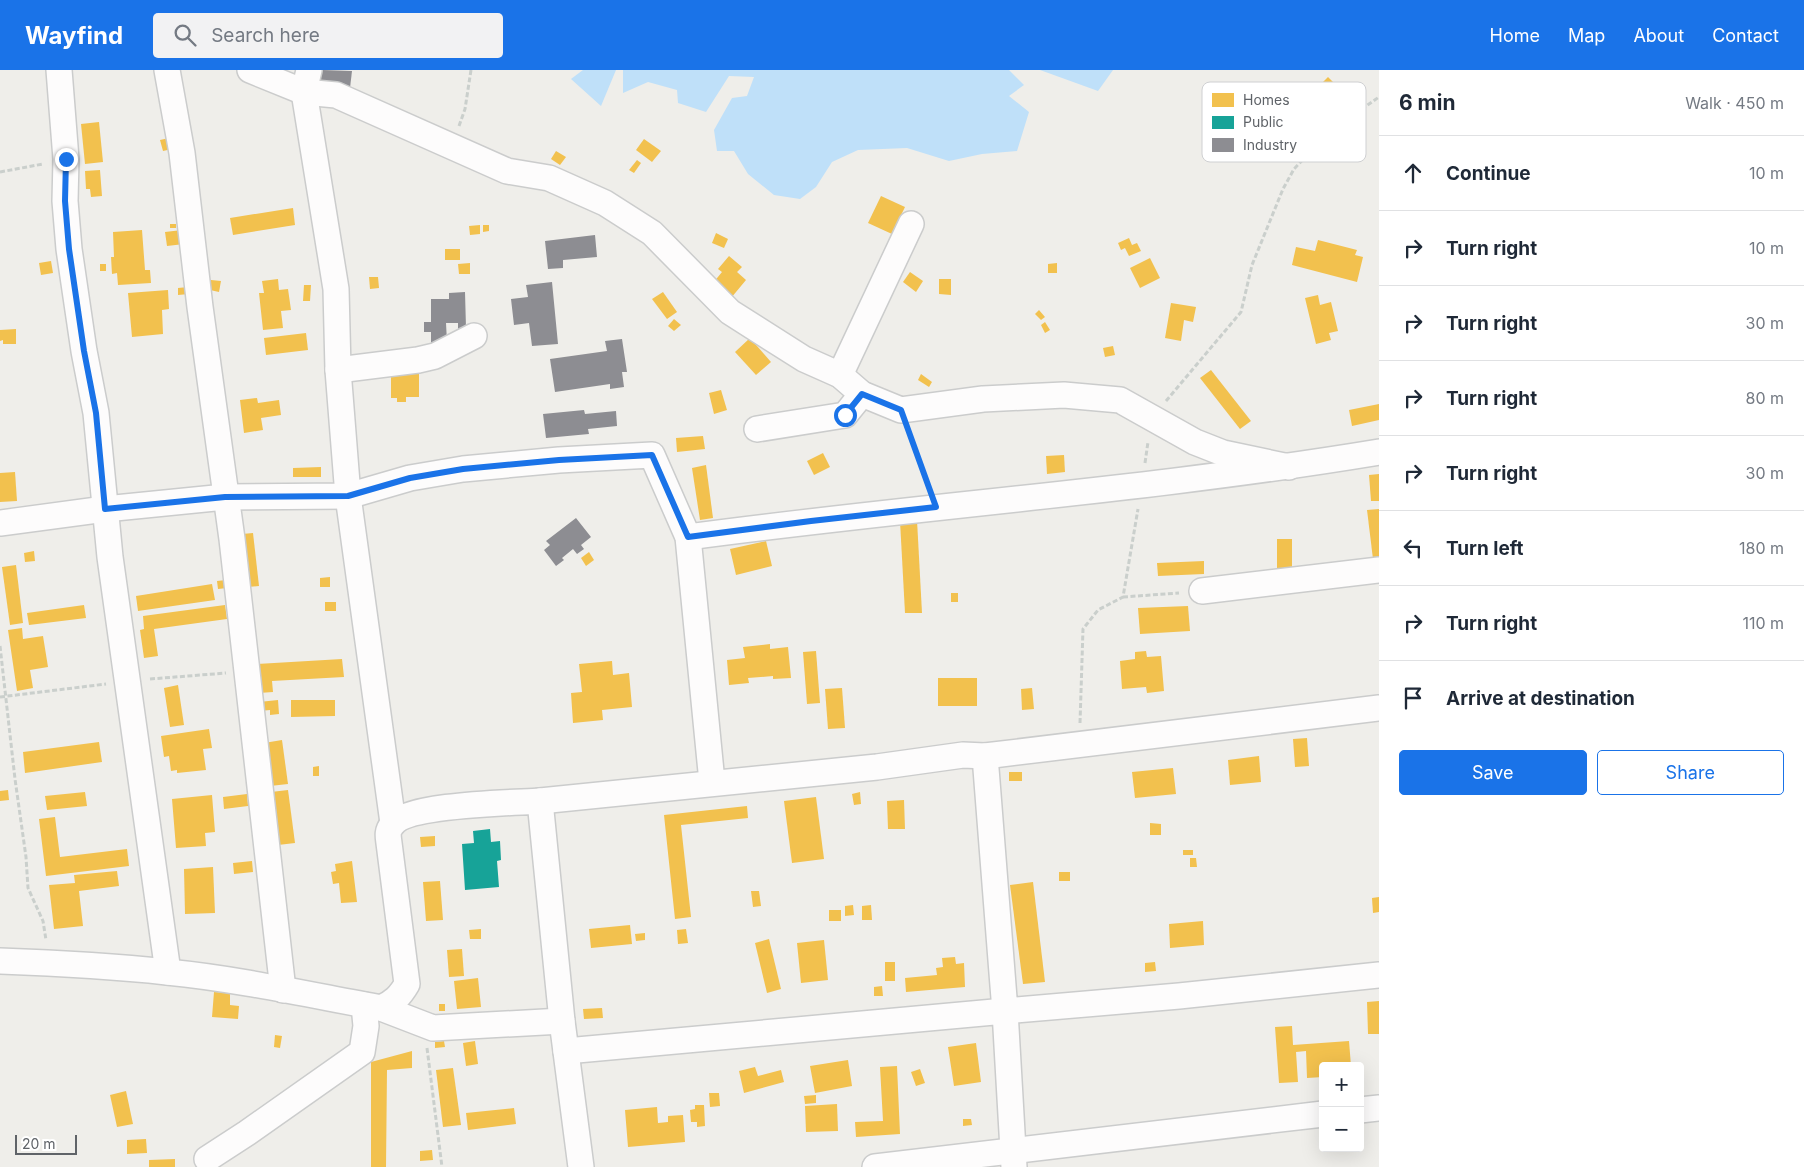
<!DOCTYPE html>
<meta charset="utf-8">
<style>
:root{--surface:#fff;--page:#f2f2f3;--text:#1f2937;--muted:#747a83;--line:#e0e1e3;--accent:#1a73e8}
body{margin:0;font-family:Inter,sans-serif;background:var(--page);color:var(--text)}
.controls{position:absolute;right:15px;bottom:15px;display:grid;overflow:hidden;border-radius:5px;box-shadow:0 5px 20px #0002}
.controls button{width:45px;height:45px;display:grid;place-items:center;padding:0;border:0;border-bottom:1px solid var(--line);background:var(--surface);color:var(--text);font:25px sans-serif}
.scale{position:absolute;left:15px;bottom:12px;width:62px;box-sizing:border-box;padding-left:5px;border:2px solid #5f6368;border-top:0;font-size:14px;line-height:18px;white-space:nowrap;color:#5f6368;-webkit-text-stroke:4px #fff;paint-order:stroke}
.stop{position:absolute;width:15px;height:15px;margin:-11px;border:4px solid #1a73e8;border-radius:50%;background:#fff}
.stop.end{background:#1a73e8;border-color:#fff;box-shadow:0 1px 5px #0008}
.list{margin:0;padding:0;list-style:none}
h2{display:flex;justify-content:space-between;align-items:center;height:65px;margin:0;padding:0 20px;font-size:21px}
h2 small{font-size:16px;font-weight:400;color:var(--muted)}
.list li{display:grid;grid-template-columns:32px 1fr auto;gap:15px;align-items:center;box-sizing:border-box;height:75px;padding:0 20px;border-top:1px solid var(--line)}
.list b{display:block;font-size:19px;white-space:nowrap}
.list em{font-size:16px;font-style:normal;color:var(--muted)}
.actions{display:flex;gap:10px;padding:15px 20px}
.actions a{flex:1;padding:11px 0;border:1px solid var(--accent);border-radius:5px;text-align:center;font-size:18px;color:var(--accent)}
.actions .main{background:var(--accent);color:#fff}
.icon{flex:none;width:28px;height:28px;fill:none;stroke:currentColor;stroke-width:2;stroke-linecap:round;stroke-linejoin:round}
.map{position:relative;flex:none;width:1379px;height:1097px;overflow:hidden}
header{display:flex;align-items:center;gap:30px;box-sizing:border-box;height:70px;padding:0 25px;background:var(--accent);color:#fff}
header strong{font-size:24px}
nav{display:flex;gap:28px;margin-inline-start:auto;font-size:18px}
.search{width:350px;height:45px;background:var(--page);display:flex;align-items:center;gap:12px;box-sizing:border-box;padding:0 18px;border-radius:5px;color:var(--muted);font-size:19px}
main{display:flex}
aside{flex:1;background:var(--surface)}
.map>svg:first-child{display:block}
.water{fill:#bfe0f9}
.homes{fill:#f2c14e}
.public{fill:#17a398}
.industry{fill:#8d8d92}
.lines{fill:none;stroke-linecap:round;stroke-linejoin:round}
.minor-casing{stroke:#cbcccc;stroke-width:28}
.path{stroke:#cacfcc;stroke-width:3;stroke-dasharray:5 2.5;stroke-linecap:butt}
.minor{stroke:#fdfcfc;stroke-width:25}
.route{stroke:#1a73e8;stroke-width:6}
.key{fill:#fff;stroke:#cfd0d2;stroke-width:1}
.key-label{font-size:14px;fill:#5f6368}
</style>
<header>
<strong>Wayfind</strong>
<div class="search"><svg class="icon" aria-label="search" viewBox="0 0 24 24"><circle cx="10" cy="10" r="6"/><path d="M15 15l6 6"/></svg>Search here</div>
<nav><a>Home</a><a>Map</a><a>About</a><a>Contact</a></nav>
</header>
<main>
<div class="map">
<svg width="1379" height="1097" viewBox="0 0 1379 1097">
<rect width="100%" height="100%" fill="#efeeea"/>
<!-- water -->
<g class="water">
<polygon points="583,0 616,0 601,36 571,9"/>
<polygon points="623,0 1009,0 1024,15 1009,26 1029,42 1017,81 982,84 949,91 907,78 858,80 832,92 816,117 800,129 774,125 748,104 734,81 717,81 714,60 732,28 747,26 754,7 729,6 706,42 678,33 677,20 648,12 623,23"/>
<polygon points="1040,0 1113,0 1098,21"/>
</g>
<!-- homes -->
<g class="homes">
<polygon points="1328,7 1338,17 1331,23 1322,13"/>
<polygon points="99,52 103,92 85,94 81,54"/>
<polygon points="169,68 172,79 163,81 160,70"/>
<polygon points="644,69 661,81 652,92 636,80"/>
<polygon points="556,81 566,87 560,95 551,89"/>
<polygon points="637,90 641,93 634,103 629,100"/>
<polygon points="100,100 102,126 91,127 90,119 86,119 85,101"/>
<polygon points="881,126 905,137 892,164 868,153"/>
<polygon points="293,138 295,155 233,165 230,148"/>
<rect x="170" y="154" width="6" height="4"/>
<polygon points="480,155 480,164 470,165 469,156"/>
<polygon points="483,155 489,155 489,161 483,162"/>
<polygon points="142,160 145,200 150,200 151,213 118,215 117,203 112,204 111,187 114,187 113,162"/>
<polygon points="182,160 184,174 167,176 165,162"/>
<polygon points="716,163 728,169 724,178 712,173"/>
<polygon points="1129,168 1132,175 1137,173 1141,181 1129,186 1125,178 1121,180 1118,173"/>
<polygon points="1318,170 1357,180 1355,185 1363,187 1357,212 1292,195 1296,177 1315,181"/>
<rect x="445" y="179" width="15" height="11"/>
<polygon points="729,186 742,197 737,202 746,210 731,228 713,213 722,202 718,199"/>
<polygon points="1150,188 1160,208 1140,218 1130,198"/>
<polygon points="51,191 53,203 41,205 39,193"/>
<polygon points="470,193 470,204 459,204 458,194"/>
<polygon points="1057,193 1057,203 1048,203 1048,194"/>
<rect x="100" y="194" width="6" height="7"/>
<polygon points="910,202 923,211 916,222 903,212"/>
<polygon points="369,207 378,207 379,218 370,219"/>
<polygon points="278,209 279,220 288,219 291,240 281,241 283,258 263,260 259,223 264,223 262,211"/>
<polygon points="939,209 951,209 951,225 939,224"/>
<polygon points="211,210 221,211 219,222 210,220"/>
<polygon points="304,215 311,215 310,231 303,231"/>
<polygon points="188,217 189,224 178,225 178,218"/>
<polygon points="168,220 169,239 162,240 163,264 132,267 128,223"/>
<polygon points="663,222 677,242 667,249 652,229"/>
<polygon points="1318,225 1320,235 1331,232 1338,261 1329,263 1331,270 1316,274 1305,228"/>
<polygon points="1171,233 1196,237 1193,252 1184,250 1181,271 1165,268"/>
<polygon points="1039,240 1045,247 1041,250 1035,244"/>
<polygon points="674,249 681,255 674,261 668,256"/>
<polygon points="1045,252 1050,260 1045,263 1041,255"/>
<polygon points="16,259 16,274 3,274 3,270 0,271 0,260"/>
<polygon points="306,263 308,280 266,285 264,268"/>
<polygon points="750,268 771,292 756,305 735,282"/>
<polygon points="1113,276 1115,285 1105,287 1103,278"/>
<polygon points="1211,300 1251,351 1240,359 1200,308"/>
<polygon points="391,302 419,302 419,327 406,327 406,332 397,332 397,328 391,328"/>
<polygon points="921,304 932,312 929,317 918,310"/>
<polygon points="721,320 727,340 714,344 709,323"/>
<polygon points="257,328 258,333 279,330 281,345 261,348 263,360 244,363 240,330"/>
<polygon points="1379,334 1379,350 1352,356 1349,340"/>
<polygon points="703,366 705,379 677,382 676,368"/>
<polygon points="823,383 830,397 814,405 807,391"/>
<polygon points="1064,385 1065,402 1047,404 1046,386"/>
<polygon points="706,395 713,448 700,450 692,398"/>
<polygon points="321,397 321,407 293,407 293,398"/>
<polygon points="15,402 17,431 0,432 0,403"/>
<polygon points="1379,404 1379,431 1371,431 1369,405"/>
<polygon points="1379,439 1379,489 1373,489 1367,440"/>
<polygon points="917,450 922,543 905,543 900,451"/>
<polygon points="253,463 259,516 248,517 242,464"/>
<rect x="1277" y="469" width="15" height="30"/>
<polygon points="766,471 772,496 736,505 730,479"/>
<polygon points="34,481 35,491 25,492 24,483"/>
<polygon points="589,482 594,490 586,496 581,488"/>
<polygon points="1204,491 1204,504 1158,506 1157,493"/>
<polygon points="16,495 23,553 10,555 2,497"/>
<polygon points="330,507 330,517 320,517 320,508"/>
<polygon points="226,510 227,518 218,519 217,511"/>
<polygon points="212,514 215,530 138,541 136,526"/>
<rect x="951" y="523" width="7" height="9"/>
<rect x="325" y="532" width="11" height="9"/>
<polygon points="84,535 86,548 29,555 27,543"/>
<polygon points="225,535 227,549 154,559 158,586 144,588 140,560 144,559 143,546"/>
<polygon points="1188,536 1190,561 1140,564 1138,538"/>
<polygon points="22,558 23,569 43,566 48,597 30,600 33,618 17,621 8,560"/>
<polygon points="770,574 770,579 788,577 791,608 773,609 773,606 748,608 749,613 729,615 727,590 745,588 743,577"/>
<polygon points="816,581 820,633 807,634 803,582"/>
<polygon points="1146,581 1147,587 1161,586 1164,621 1147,623 1146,617 1122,619 1120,591 1135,589 1135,582"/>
<polygon points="342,589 344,607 272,611 273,622 259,623 257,594"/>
<polygon points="612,591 613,605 629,603 632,637 602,640 603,650 573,653 571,623 582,622 579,594"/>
<rect x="938" y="608" width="39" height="28"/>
<polygon points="178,615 184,655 170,657 164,618"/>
<polygon points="842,618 845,658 828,659 825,619"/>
<polygon points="1032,618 1034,639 1022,640 1021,619"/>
<polygon points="278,630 279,644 270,645 270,640 260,641 259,632"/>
<polygon points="291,630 335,630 335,646 291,647"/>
<polygon points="209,659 212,678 203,679 206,700 177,703 177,700 171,701 169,686 164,687 161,666"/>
<polygon points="1307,668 1309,696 1295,697 1293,669"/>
<polygon points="282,670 288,714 270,716 264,673"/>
<polygon points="99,672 102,692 25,703 23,682"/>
<polygon points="1259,686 1261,712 1230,715 1228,690"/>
<polygon points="319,696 319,706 313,706 313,697"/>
<polygon points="1173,698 1176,724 1135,728 1132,702"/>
<rect x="1009" y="702" width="13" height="9"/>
<polygon points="8,720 9,730 0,731 0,721"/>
<polygon points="288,720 295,773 278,775 271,722"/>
<polygon points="85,722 87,736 47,740 45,726"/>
<polygon points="860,722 861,734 854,735 852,724"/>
<polygon points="247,724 248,736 224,739 223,727"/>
<polygon points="212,725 215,762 205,763 206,776 176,778 172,729"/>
<polygon points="816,727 824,789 792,793 784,731"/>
<polygon points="904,730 905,759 888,759 887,731"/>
<polygon points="747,736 748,748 681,755 691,847 675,849 664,745"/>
<polygon points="55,747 60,787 127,779 129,796 46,806 39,749"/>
<polygon points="1150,753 1161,754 1161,765 1150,765"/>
<polygon points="435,766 435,776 421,777 420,767"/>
<rect x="1183" y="780" width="10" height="5"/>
<polygon points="1190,788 1196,788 1197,797 1190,797"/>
<polygon points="252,791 253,802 234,804 233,793"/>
<polygon points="352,791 357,832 341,833 339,813 333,814 331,802 336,801 335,794"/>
<polygon points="213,797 215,843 185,844 184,799"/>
<polygon points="117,801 119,816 79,821 83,856 54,859 49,815 75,813 74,805"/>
<rect x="1059" y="802" width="11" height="9"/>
<polygon points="440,811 443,850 426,851 423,812"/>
<polygon points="1033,812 1045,912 1023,914 1010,815"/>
<polygon points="751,821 759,821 761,836 753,837"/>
<polygon points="1379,827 1379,842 1373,843 1372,828"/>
<polygon points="853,835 854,845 845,846 845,836"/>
<polygon points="871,835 872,850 862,850 862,836"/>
<rect x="829" y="840" width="12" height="11"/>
<polygon points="1203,851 1204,875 1170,878 1169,854"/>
<polygon points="630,855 632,874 591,878 589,859"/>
<polygon points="481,859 481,869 470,869 469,860"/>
<polygon points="686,859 688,873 678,874 677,860"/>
<polygon points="645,863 645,870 636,871 635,864"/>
<polygon points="769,869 781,919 767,923 755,873"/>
<polygon points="824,870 828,910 801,913 797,873"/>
<polygon points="462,879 464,906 449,907 447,880"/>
<polygon points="955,887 956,894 964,893 965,917 906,922 905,908 937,905 936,898 943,897 942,888"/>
<rect x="885" y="892" width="10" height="19"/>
<polygon points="1155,892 1156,901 1145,902 1145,893"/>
<polygon points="478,908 481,937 457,939 454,911"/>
<polygon points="882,916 883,926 874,926 874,917"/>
<polygon points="214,922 230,923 230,935 239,936 238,949 212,947"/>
<polygon points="1379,931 1379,964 1368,964 1367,932"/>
<rect x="439" y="934" width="6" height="7"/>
<polygon points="602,938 603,948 584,949 583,939"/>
<polygon points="1292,956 1293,975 1349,971 1351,996 1323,996 1323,1007 1307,1008 1306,981 1296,982 1298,1012 1279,1013 1275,957"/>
<polygon points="275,965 282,966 280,978 274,977"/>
<polygon points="444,971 445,977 435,978 435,972"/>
<polygon points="475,971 478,994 466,996 463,973"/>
<polygon points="976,973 981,1012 954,1016 948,977"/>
<polygon points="412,981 412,998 387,1000 386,1097 371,1097 371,992"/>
<polygon points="848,990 852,1016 815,1023 810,996"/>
<polygon points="897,996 900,1064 856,1067 855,1052 883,1051 880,997"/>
<polygon points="755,997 758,1006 781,1000 784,1012 744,1023 739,1001"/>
<polygon points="453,998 461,1055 443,1057 436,1000"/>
<polygon points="920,999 925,1013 916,1016 911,1002"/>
<polygon points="126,1021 133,1054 117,1057 110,1025"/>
<polygon points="709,1023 719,1023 720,1036 710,1037"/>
<polygon points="816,1025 816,1033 805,1034 804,1026"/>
<polygon points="837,1034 838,1061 806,1062 805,1036"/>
<polygon points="695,1035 704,1035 705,1056 697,1057 697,1052 691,1052 690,1040 695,1039"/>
<polygon points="657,1037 658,1053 668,1052 668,1046 683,1045 685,1072 628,1077 625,1040"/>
<polygon points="514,1038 516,1054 468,1060 466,1043"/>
<polygon points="963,1049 971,1049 972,1055 963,1056"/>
<polygon points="146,1069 147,1083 127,1084 127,1070"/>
<polygon points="432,1080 433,1090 420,1091 420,1081"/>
<polygon points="175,1089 175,1097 149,1097 149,1090"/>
</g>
<!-- public -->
<polygon class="public" points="490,759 491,772 500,771 501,790 497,791 499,817 465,820 462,774 474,773 473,761"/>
<!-- industry -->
<g class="industry">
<polygon points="322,0 352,1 350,18 320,14"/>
<polygon points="595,165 597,187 563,190 563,198 548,199 545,171"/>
<polygon points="552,212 558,274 532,276 529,253 514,255 511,229 528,227 526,215"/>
<polygon points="465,222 466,258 458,259 458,253 446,253 447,272 431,273 431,262 424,262 424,252 431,252 431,229 449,229 449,223"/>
<polygon points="622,269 627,302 622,302 624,317 610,319 610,314 555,322 550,289 607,281 605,271"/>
<polygon points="584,340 585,344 616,341 617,356 588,359 589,364 546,368 543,344"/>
<polygon points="576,448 591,467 581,475 584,479 577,484 573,479 562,488 564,490 556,496 544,480 550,475 546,471"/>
</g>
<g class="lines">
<!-- minor casing -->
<g class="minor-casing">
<g id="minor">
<polyline points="59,0 66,89 65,131 69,179 84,281 96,343 110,487 168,902"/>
<polyline points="167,0 182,83 200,237 232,469 283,920"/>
<polyline points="250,0 304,22 336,25 507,101 549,108 605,133 652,163 730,242 804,289 840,305 862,324 901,340 983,329 1064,325 1120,330 1195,372 1223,383 1289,397"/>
<polyline points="309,0 304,22 336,219 338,300 348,426 393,753"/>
<polyline points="338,300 418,290 435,286 474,266"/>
<polyline points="840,305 911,154"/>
<polyline points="757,359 845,345 862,324"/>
<polyline points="0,453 105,439 225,427 348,426 410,408 463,399 559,390 652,385 688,467 712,712"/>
<path d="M 688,467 C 918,436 1150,420 1379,382"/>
<polyline points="1202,521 1379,500"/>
<polyline points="985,686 1005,941 1179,926 1379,905"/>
<polyline points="540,731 877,697 963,685 985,686 1379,638"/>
<path d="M 0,891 C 56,893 112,896 167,902 C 239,909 310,925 381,938 C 394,932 400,926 407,914 L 389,773 C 388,766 387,761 392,755 C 407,734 511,733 540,731 L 562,951 L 581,1097"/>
<polyline points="381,938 433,958 562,951"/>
<polyline points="566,981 1005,941 1014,1097"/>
<polyline points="1360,1040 1379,1038"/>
<polyline points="207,1089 247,1063 362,982 366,956 364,935"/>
<polyline points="875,1097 1323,1044"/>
</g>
</g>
<!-- path -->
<g class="path">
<polyline points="459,56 465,39 471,0"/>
<polyline points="0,102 43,94"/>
<polyline points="1166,331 1241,242 1252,195 1283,119 1294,99 1329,62 1379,27"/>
<polyline points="909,362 929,417"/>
<polyline points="1145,393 1148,372"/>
<polyline points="1123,527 1179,523"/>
<polyline points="0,576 15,709 26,787 28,818 43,851 46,870"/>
<polyline points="150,609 226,603"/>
<polyline points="0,627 106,614"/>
<polyline points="1080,653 1083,559 1098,540 1123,527 1138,439"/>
<polyline points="427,978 442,1097"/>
</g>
<!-- minor -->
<use href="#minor" class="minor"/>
</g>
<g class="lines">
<!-- route -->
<polyline class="route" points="66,89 65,131 69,179 84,281 96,343 105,439 225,427 348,426 410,408 463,399 559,390 652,385 688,467 811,451 936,437 901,340 862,324 845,345"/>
</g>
<!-- legend -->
<rect x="1202" y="12" width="164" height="80" rx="8" class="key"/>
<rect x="1212" y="23" width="22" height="14" fill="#f2c14e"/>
<rect x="1212" y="46" width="22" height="13" fill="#17a398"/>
<rect x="1212" y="68" width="22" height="14" fill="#8d8d92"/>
<g class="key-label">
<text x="1243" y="35">Homes</text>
<text x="1243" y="57">Public</text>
<text x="1243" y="80">Industry</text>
</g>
</svg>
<div class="controls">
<button>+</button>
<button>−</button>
</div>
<div class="scale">20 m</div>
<div class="stop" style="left:845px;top:345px"></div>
<div class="stop end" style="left:66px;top:89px"></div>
</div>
<aside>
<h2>6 min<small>Walk · 450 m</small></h2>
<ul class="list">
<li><svg class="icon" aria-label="ahead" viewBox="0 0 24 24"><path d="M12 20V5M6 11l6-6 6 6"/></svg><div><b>Continue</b></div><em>10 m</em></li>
<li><svg class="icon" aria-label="right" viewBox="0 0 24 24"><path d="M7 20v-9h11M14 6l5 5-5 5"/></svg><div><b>Turn right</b></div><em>10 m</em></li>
<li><svg class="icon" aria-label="right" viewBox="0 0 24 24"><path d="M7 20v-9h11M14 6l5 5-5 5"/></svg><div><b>Turn right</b></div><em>30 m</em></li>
<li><svg class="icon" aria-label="right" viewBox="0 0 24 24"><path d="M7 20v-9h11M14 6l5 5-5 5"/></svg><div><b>Turn right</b></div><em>80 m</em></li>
<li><svg class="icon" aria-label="right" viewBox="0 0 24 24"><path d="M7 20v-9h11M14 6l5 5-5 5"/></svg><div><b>Turn right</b></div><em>30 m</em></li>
<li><svg class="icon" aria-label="left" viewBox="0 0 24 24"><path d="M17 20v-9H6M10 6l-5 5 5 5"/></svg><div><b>Turn left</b></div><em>180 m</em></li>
<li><svg class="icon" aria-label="right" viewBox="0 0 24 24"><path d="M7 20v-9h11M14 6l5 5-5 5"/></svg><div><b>Turn right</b></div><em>110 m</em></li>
<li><svg class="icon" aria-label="arrive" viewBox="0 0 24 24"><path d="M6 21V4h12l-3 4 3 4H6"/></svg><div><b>Arrive at destination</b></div></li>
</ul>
<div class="actions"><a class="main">Save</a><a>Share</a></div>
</aside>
</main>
